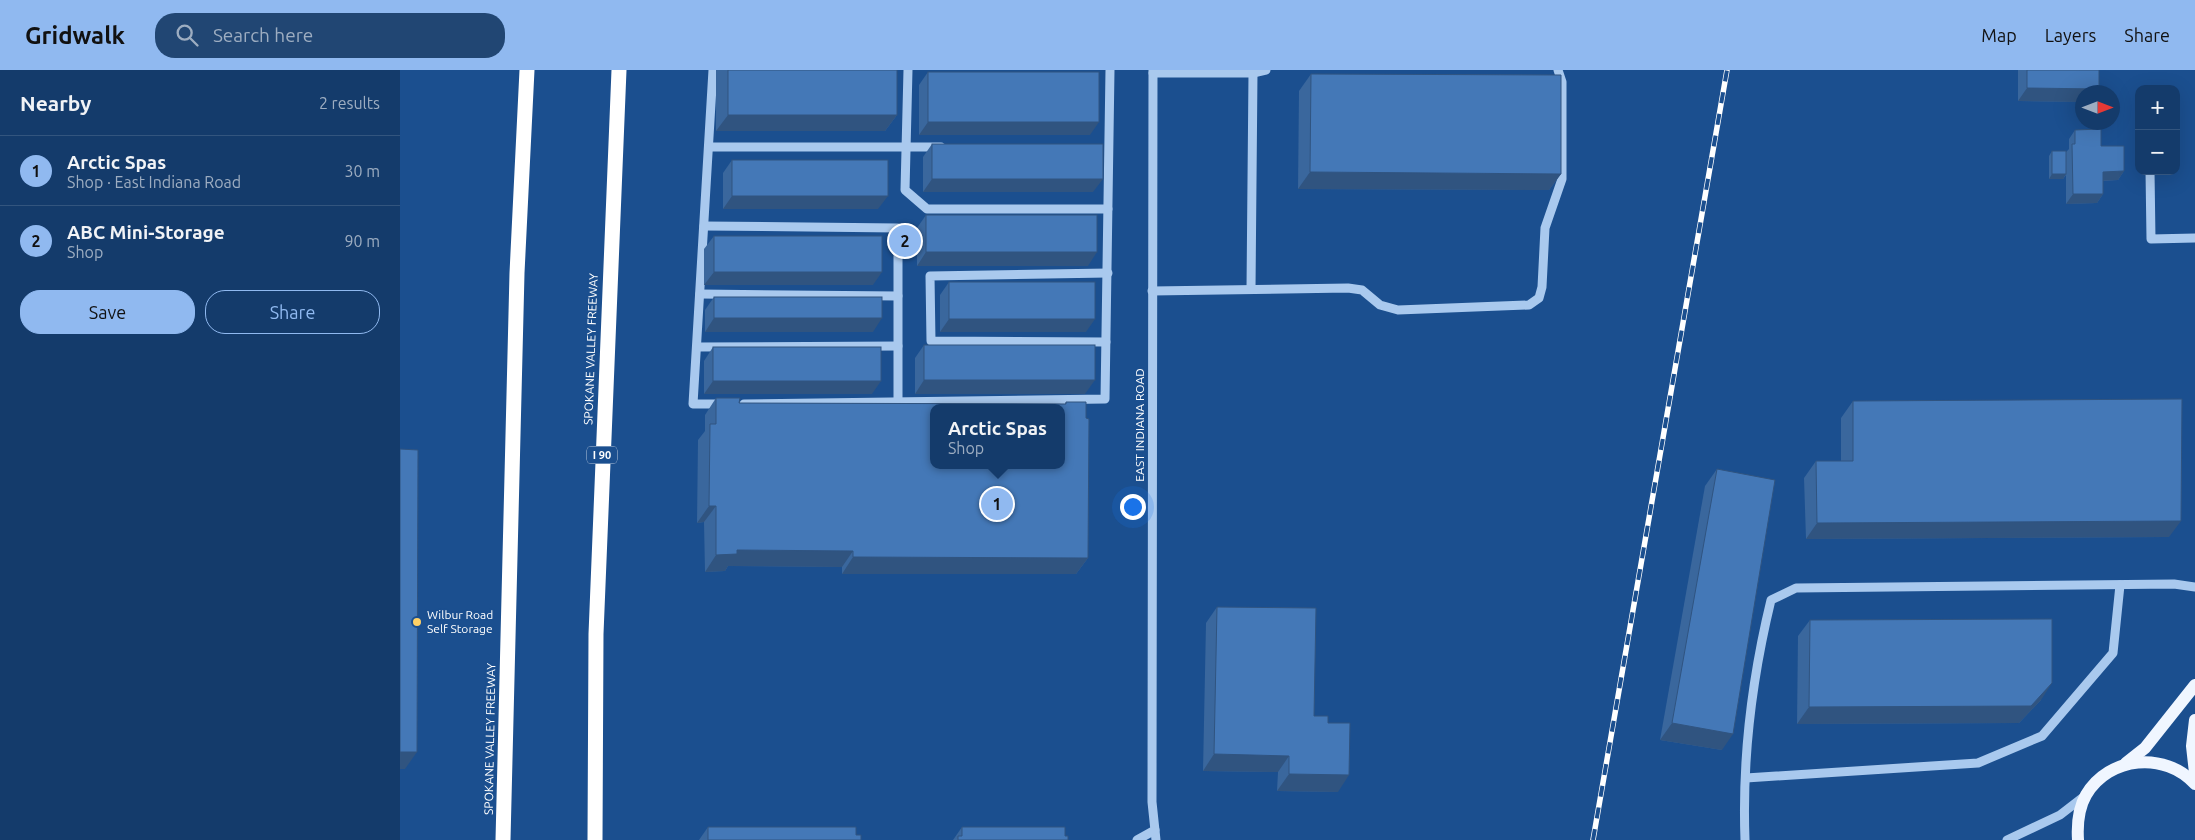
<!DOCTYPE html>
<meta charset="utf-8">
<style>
:root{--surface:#143b6b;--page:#214673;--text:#f1f3f6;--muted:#9dadc1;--line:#33557e;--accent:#90b9f0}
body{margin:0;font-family:Ubuntu,sans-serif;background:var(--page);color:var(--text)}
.controls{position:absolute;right:15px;top:15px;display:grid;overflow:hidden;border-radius:10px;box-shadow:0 5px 20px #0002}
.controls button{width:45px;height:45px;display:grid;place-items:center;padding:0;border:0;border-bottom:1px solid var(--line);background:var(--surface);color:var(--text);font:25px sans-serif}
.compass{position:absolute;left:1675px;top:15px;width:45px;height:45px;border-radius:50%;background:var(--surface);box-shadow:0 5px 20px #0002;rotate:90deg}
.you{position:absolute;left:732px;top:436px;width:18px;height:18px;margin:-12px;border:4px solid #fff;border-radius:50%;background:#1a73e8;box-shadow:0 0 0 8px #1a73e833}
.badge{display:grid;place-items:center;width:32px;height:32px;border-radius:50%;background:var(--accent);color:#111;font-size:16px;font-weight:700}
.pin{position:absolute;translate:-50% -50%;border:2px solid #fff;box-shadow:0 1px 5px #0006}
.popup{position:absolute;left:530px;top:334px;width:135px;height:65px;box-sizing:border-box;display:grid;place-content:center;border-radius:10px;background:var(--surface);filter:drop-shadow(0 1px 4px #0005);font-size:16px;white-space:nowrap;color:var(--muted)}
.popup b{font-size:19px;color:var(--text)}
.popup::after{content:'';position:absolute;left:50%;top:100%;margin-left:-10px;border:10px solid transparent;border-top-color:var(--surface)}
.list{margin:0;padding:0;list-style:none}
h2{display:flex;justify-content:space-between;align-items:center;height:65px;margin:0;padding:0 20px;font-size:21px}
h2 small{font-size:16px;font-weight:400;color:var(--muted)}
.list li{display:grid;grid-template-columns:32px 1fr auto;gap:15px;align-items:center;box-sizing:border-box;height:70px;padding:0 20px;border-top:1px solid var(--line)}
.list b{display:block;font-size:19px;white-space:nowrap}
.list p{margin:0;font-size:16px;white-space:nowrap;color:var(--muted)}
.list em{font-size:16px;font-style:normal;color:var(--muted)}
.actions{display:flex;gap:10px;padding:15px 20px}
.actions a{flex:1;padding:11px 0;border:1px solid var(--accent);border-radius:20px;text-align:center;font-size:18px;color:var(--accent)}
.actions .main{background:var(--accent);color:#111}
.icon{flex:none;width:28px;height:28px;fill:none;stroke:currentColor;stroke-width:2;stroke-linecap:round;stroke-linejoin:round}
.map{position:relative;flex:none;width:1795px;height:770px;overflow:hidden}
header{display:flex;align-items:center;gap:30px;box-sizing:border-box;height:70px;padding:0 25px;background:var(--accent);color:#111}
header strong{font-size:24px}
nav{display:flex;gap:28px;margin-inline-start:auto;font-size:18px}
.search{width:350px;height:45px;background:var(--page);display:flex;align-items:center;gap:12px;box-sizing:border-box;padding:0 18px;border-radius:20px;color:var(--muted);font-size:19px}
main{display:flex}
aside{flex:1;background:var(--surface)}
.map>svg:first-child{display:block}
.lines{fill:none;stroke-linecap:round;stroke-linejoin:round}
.minor{stroke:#a9c9ee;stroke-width:9}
.major{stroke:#f0f6ff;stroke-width:12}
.highway{stroke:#fff;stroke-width:15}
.rail-casing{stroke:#fff;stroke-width:5.5}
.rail{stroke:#1b4f8f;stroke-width:4;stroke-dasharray:11;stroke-linecap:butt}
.wall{fill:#3a679d}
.shaded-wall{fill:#305480}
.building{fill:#4478b7;stroke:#305480;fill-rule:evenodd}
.poi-dot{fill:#ffd166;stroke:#1b4f8f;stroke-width:2}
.labels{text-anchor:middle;stroke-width:4;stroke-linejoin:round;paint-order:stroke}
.shield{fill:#1b4f8f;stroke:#bbcadd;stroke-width:1}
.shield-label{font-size:11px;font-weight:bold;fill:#fff}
.street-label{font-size:12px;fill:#fff;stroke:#1b4f8f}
.poi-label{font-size:12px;fill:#fff;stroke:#1b4f8f;text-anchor:start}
</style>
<header>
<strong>Gridwalk</strong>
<div class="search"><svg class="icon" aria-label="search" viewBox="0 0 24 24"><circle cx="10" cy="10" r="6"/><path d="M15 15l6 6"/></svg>Search here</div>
<nav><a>Map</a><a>Layers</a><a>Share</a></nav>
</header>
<main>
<aside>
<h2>Nearby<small>2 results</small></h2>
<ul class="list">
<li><span class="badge">1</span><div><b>Arctic Spas</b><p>Shop · East Indiana Road</p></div><em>30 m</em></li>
<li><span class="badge">2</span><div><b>ABC Mini-Storage</b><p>Shop</p></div><em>90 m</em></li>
</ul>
<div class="actions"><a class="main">Save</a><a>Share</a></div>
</aside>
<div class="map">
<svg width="1795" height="770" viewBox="0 0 1795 770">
<rect width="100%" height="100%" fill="#1b4f8f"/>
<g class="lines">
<!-- minor -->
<g class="minor">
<polyline points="313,0 293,334 323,334"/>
<polyline points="508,0 505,120 527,139 708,139"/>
<polyline points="753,0 752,732 756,770"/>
<polyline points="753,3 853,3 866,0"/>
<polyline points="309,77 541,77"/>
<polyline points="1750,101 1751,169 1795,168"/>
<polyline points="304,156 498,158 498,332"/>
<polyline points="851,219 853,3"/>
<polyline points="752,221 948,218 962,220 980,235 998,240 1129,235 1139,228 1142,217 1145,158 1162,109 1162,12 1158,0"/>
<polyline points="300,224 498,226"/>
<polyline points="706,272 531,271 530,206 708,203"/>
<polyline points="297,277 498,276"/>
<polyline points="344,334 705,329 710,0"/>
<polyline points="1346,708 1578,693 1642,666 1713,583 1720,515"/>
<polyline points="737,770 755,760"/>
<path d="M 1345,770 C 1342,689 1352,608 1371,530 L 1396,518 L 1774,514 L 1795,517"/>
<polyline points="1607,770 1660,745 1682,728"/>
</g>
<!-- major -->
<g class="major">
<polyline points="1795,650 1792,676 1795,703"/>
<polyline points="1726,693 1745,678 1795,615"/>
<path d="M 1678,770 C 1677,754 1678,739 1686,725 C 1709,686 1765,681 1795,714"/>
</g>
<!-- highway -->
<g class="highway">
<polyline points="103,770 117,203 127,0"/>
<polyline points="195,770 196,564 219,0"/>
</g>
<!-- rail casing -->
<g class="rail-casing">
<polyline id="rail" points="1193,770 1327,0"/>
</g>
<!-- rail -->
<use href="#rail" class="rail"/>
</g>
<!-- wall -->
<g class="wall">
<polygon points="316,0 497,0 497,45 485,61 316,61"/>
<polygon points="1618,0 1699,0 1699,19 1697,22 1682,22 1682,32 1618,31"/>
<polygon points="528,2 690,65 519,65 519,15"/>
<polygon points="911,4 1161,104 1149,120 898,119 899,21"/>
<polygon points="1675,60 1701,76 1724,101 1718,110 1703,111 1703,124 1697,133 1666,134 1666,105 1663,109 1649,109 1649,86 1652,81 1666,82 1669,79 1669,69"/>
<polygon points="532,74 693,122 523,122 523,87"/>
<polygon points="332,90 478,139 323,139 323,103"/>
<polygon points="526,145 688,196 517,196 517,158"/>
<polygon points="314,166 473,215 304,215 304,179"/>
<polygon points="549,212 686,262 540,262 540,225"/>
<polygon points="314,227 473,262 305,262 305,240"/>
<polygon points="524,275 685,324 515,324 515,288"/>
<polygon points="313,277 472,324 304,324 304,291"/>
<polygon points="316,328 339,333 665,334 666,332 688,488 676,504 442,504 442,497 328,496 325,501 305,502 304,452 297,453 298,370 305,361 305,345"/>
<polygon points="1453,331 1769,467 1406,469 1404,408 1416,391 1441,391 1441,348"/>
<polygon points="1317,399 1322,680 1260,670 1305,416"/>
<polygon points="817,537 914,646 928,653 938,722 877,721 878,702 803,701 806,553"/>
<polygon points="1410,550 1641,630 1619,653 1397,654 1398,566"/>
<polygon points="308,757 456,765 461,770 299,770"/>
<polygon points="562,757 665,766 668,770 553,770"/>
</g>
<!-- shaded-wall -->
<g class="shaded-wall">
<polygon points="1627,18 1699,19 1697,22 1682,22 1682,32 1618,31"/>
<polygon points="328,45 497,45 485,61 316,61"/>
<polygon points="528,52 699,52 690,65 519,65"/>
<polygon points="1724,101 1718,110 1696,111 1703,102"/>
<polygon points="910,102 1161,104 1149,120 898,119"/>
<polygon points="1652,104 1666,104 1663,109 1649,109"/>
<polygon points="532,109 703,109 693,122 523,122"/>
<polygon points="1673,124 1703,124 1697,133 1666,134"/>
<polygon points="332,126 488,126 478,139 323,139"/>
<polygon points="526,182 697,182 688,196 517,196"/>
<polygon points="314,202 482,202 473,215 304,215"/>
<polygon points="314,248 482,248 473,262 305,262"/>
<polygon points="549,249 695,249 686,262 540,262"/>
<polygon points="524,310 695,310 685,324 515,324"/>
<polygon points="313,311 481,311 472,324 304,324"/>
<polygon points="309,436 316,436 304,452 297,453"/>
<polygon points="1781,451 1769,467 1406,469 1417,453"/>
<polygon points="337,480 453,481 442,497 328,496 325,501 305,502 316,485"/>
<polygon points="453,487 688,488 676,504 442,504"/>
<polygon points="1652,613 1641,630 1619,653 1397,654 1409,637"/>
<polygon points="1272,653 1333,664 1322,680 1260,670"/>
<polygon points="0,682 17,682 5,699 0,699"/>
<polygon points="814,684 889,686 878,702 803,701"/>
<polygon points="889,704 949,705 938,722 877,721"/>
</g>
<!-- building -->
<g class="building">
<rect x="328" y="0" width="169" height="45"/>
<polygon points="1627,0 1699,0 1699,19 1627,18"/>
<rect x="528" y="2" width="171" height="50"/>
<polygon points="911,4 1161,5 1161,104 910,102"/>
<polygon points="1701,59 1701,76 1724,76 1724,101 1703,102 1703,124 1673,124 1672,74 1675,74 1675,60"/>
<rect x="532" y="74" width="171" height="35"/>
<rect x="1652" y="81" width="14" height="23"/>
<rect x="332" y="90" width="156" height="36"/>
<rect x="526" y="145" width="171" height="37"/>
<rect x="314" y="166" width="168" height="36"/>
<rect x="549" y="212" width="146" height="37"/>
<rect x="314" y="227" width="168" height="21"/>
<rect x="524" y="275" width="171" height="35"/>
<rect x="313" y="277" width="168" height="34"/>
<path d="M 316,328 L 340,328 L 339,333 L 666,334 L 666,332 L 686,332 L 686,348 L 689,349 L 688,488 L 453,487 L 453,481 L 337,480 L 337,484 L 316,485 L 316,436 L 309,436 L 310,354 L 316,354 ZM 533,338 L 661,338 L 661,395 L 533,395 Z"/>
<polygon points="1782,329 1781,451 1417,453 1416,391 1453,391 1453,331"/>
<polygon points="0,379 18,380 17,682 0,682"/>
<polygon points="1317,399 1375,410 1333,664 1272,653"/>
<polygon points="817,537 916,538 914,646 928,646 928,653 950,653 949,705 889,704 889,686 814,684"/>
<polygon points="1652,549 1652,613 1631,636 1409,637 1410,550"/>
<polygon points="308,757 456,757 456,765 461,765 461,770 308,770"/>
<polygon points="562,757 665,757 665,766 668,766 668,770 558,770 558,766 562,766"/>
</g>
<!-- markers -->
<circle class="poi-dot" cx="17" cy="552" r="5"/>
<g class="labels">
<!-- shield labels -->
<rect class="shield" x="187" y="376.5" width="30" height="17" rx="4"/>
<g class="shield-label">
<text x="202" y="389">I 90</text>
</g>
<!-- street labels -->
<g class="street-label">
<text transform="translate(191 279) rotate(-88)" y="4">SPOKANE VALLEY FREEWAY</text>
<text transform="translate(740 355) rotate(-90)" y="4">EAST INDIANA ROAD</text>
<text transform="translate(90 669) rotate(-89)" y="4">SPOKANE VALLEY FREEWAY</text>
</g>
<!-- poi labels -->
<g class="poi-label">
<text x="27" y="549">Wilbur Road<tspan x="27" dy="14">Self Storage</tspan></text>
</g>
</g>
</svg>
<div class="controls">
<button>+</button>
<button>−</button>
</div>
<svg class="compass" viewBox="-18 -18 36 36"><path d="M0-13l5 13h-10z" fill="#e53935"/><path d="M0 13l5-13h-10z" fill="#9dadc1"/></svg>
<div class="you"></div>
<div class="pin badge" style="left:597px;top:434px">1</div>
<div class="popup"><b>Arctic Spas</b>Shop</div>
<div class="pin badge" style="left:505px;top:171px">2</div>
</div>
</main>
